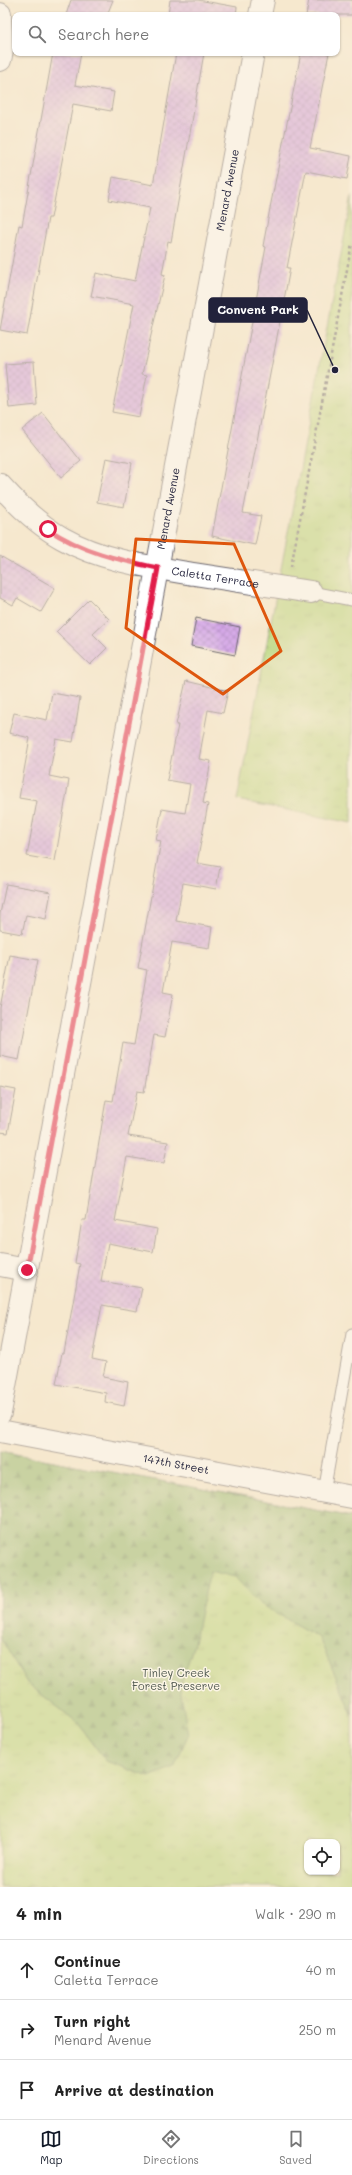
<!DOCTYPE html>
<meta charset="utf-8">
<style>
:root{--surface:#fff;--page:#f6f6f6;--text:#222;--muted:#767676;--line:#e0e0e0;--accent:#111827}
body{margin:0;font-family:Mali,sans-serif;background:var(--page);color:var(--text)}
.controls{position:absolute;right:12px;bottom:12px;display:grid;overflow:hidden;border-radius:8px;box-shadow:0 1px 3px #0004}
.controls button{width:36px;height:36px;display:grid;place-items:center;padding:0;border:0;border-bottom:1px solid var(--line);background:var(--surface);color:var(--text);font:20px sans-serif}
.stop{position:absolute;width:12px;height:12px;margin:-9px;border:3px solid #e11d48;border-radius:50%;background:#fff}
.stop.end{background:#e11d48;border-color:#fff;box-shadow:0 1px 4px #0008}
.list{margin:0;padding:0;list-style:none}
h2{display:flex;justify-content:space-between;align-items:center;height:52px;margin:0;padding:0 16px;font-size:17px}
h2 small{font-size:13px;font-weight:400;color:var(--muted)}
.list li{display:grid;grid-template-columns:26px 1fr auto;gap:12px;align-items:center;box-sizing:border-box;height:60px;padding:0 16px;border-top:1px solid var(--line)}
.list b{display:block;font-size:15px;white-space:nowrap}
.list p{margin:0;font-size:13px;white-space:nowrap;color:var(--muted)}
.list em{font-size:13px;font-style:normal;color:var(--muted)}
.icon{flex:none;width:22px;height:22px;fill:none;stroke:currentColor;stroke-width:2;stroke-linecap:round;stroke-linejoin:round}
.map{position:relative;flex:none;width:352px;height:1887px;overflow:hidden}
.search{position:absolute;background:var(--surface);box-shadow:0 1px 3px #0004;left:12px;right:12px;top:12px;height:44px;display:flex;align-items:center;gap:10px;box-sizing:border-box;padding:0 14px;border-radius:8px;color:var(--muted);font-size:15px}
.sheet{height:232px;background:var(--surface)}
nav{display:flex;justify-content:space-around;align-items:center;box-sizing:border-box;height:56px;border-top:1px solid var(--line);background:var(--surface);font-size:11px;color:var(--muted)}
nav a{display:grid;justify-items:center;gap:2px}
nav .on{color:var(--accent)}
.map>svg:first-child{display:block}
.grass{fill:url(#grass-tufts);stroke:#6e7c5c;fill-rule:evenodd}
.forest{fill:url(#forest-firs);stroke:#5a6d54}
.building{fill:url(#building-cross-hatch)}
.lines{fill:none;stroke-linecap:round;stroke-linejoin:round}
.lane-casing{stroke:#6c676e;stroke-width:13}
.street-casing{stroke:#6c676e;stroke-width:24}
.secondary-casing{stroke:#6c676e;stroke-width:24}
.path{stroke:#6c676e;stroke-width:2.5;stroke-dasharray:3 3;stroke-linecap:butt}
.lane{stroke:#fff;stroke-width:11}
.street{stroke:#fff;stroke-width:22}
.secondary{stroke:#fff;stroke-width:22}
.route{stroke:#e11d48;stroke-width:5}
.marked{fill:none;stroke:#de560e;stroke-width:3;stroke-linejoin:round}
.labels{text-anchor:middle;stroke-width:3;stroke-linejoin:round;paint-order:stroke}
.street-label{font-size:11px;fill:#22223b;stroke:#fcf5e5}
.park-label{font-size:11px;fill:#4f584f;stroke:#fcf5e5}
.leader{fill:none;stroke:#22223b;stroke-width:1.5}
.callout-dot{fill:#22223b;stroke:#fcf5e5;stroke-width:1.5}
.callout{fill:#22223b;stroke:#22223b;stroke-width:1.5}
.callout-label{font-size:12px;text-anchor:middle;font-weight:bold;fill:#fff}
</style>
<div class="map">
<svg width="352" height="1887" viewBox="0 0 352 1887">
<defs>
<pattern id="grass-tufts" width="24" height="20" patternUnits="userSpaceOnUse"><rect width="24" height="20" fill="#b9d77e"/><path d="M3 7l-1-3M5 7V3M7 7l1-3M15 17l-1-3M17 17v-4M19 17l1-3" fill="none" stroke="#9fb86e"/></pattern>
<pattern id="forest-firs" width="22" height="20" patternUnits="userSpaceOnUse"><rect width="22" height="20" fill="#92b86d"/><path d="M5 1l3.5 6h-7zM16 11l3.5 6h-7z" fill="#77955b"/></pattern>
<pattern id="building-cross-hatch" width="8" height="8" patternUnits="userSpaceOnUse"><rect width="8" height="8" fill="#d2a2e8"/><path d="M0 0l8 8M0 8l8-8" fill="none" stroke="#aa84bd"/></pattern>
</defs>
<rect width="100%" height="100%" fill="#fcf5e5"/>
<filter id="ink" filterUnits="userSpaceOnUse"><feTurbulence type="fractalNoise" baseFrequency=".025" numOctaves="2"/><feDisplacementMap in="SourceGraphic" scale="8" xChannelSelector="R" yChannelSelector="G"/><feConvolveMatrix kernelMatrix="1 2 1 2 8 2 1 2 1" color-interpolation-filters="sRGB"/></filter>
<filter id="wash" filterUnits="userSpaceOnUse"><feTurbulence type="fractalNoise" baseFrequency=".012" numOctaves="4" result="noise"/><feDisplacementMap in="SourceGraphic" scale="16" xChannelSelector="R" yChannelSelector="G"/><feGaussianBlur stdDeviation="0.9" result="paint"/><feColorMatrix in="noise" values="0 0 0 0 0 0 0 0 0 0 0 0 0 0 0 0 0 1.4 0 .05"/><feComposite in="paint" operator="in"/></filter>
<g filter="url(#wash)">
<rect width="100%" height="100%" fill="#f6e8ce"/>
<!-- grass -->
<g class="grass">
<polygon points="352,196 352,823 237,800"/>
<path d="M 0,1451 L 352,1517 L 352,1887 L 0,1887 ZM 307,1842 L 337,1842 L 337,1872 L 307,1872 Z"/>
</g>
<!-- forest -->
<polygon class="forest" points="0,1451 352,1517 352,1714 319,1638 259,1603 235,1577 210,1571 193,1647 180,1688 188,1735 174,1767 149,1777 106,1761 78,1723 27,1683 0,1637"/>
<g id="blocks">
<!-- building -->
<g class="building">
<polygon points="71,0 113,0 107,15 66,15"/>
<polygon points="170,0 198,0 237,7 236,15 168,15"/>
<polygon points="309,0 352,0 352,15 306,15"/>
<polygon points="53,53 81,53 75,85 114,92 111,111 73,104 51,218 48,218 27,335 0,330 19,225 22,226"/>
<polygon points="176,53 204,53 171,242 168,241 162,274 165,275 142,374 147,375 139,417 112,412 134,304 91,296 96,273 135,281 150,208 109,200 113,177 153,185"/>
<polygon points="301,53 329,53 310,148 351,156 347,179 306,171 287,268 290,268 271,369 243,513 261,516 255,545 212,536 266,247 263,246 271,203"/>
<polygon points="34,362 37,405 9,408 5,364"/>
<polygon points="43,413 81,461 61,478 22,430"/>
<polygon points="106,458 132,463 124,507 97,502"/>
<polygon points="0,556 55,588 41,612 17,598 13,605 0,598"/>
<polygon points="89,599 109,619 93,634 107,648 90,665 56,632"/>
<polygon points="196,618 240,627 235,655 191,646"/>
<polygon points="186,681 228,691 223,713 208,710 199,759 211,761 203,803 208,804 197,863 220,867 216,889 183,883 176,921 212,927 209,948 172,942 163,992 173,994 165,1037 154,1035 144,1092 137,1091 128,1136 168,1142 164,1163 127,1157 115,1221 157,1229 153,1252 108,1243 101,1281 142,1288 137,1311 102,1305 92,1359 106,1362 103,1377 128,1382 124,1406 105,1402 106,1393 56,1384 62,1353 64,1353 80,1264 75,1263 82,1220 86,1220 106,1100 113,1101 123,1043 134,1045 147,970 138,968 161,841 156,840 162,809 185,813 190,784 167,780 178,725 176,725"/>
<polygon points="52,693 80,698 73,742 56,739 49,776 69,780 55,861 27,856 37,801 19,798 30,738 9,733 14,713 47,720"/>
<polygon points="6,884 51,892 46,919 26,915 22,934 0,930 0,914"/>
<polygon points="10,955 38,960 19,1060 0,1056 0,1008"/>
<polygon points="0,1087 16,1090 8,1133 0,1132"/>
</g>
</g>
</g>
<g filter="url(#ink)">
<use href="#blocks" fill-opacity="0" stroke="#6c676e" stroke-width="1"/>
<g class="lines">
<!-- lane casing -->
<g class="lane-casing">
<g id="lane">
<polyline points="311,592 352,600"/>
<polyline points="324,1492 352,1334"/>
</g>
</g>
<!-- street casing -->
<g class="street-casing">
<g id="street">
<polyline points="0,14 2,51 0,60"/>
<polyline points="260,15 263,0"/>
<path id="s1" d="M 0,485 C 18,505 39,525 62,538 C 102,561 150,567 194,574 C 233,580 272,586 311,592"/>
<polyline points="0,1265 27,1270"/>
<path id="s2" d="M 0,1413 L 253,53"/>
</g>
</g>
<!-- secondary casing -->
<g class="secondary-casing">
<g id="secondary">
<path id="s3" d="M 0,1431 L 352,1497"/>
</g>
</g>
<!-- path -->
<polyline class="path" points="291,567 352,243"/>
<!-- lane -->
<use href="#lane" class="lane"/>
<!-- street -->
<use href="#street" class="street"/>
<!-- secondary -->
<use href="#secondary" class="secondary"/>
</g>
</g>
<g class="lines" filter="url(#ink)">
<!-- route -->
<path class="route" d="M 27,1270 L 158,568 C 119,560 82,552 48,529"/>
</g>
<!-- marked area -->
<path d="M0 0H352V1887H0ZM 136,539 L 234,544 L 281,651 L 223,694 L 126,628 Z" fill="#f6e8ce" fill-opacity=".55" fill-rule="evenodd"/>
<path class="marked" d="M 136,539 L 234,544 L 281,651 L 223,694 L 126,628 Z"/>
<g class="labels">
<!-- street labels -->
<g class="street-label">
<text dy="4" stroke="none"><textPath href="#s2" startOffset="1244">Menard Avenue</textPath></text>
<text dy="4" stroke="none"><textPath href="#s2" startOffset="920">Menard Avenue</textPath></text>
<text dy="4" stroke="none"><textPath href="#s1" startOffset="241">Caletta Terrace</textPath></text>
<text dy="4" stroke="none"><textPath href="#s3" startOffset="179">147th Street</textPath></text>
</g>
<!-- park labels -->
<g class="park-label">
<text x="176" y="1677">Tinley Creek<tspan x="176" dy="13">Forest Preserve</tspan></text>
</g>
</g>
<!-- callouts -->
<path class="leader" d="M335 370L307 310"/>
<circle class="callout-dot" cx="335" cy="370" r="4"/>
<rect class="callout" x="209" y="298" width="98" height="24" rx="4"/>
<g class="callout-label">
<text x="258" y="314">Convent Park</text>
</g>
</svg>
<div class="controls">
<button><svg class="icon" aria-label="locate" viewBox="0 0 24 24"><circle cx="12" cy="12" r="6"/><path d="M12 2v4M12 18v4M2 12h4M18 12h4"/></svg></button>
</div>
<div class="stop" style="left:48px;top:529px"></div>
<div class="stop end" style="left:27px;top:1270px"></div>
<div class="search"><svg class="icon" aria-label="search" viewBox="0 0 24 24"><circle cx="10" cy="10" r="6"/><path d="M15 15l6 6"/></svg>Search here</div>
</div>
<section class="sheet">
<h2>4 min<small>Walk · 290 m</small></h2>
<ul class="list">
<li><svg class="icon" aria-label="ahead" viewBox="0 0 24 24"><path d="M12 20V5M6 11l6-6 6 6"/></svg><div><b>Continue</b><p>Caletta Terrace</p></div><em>40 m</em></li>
<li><svg class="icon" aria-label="right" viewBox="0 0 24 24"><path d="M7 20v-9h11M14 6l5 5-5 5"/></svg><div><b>Turn right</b><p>Menard Avenue</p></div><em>250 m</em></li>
<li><svg class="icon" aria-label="arrive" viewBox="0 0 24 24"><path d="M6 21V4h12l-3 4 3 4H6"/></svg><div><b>Arrive at destination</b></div></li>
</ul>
</section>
<nav>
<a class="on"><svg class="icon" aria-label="map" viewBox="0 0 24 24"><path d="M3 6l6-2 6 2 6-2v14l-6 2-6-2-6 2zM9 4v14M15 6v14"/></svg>Map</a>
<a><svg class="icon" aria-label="directions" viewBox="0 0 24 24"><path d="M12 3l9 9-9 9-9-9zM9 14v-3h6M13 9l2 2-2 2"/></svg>Directions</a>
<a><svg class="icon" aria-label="saved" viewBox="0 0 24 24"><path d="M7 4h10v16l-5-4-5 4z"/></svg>Saved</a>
</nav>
